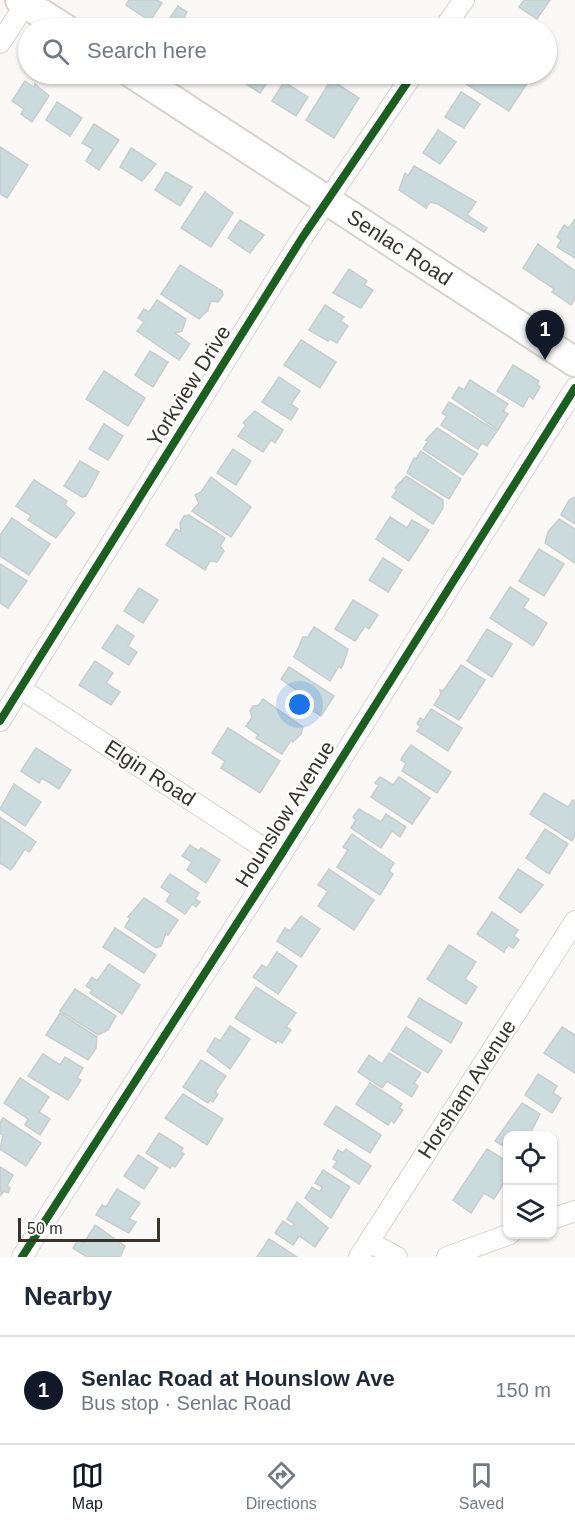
<!DOCTYPE html>
<meta charset="utf-8">
<style>
:root{--surface:#fff;--page:#f6f6f7;--text:#1f2937;--muted:#747a83;--line:#e0e1e3;--accent:#111827}
body{margin:0;font-family:Arial,sans-serif;background:var(--page);color:var(--text)}
.controls{position:absolute;right:18px;bottom:18px;display:grid;overflow:hidden;border-radius:12px;box-shadow:0 2px 4px #0004}
.controls button{width:54px;height:54px;display:grid;place-items:center;padding:0;border:0;border-bottom:2px solid var(--line);background:var(--surface);color:var(--text);font:30px sans-serif}
.scale{position:absolute;left:18px;bottom:15px;width:142px;box-sizing:border-box;padding-left:6px;border:3px solid #39332a;border-top:0;font-size:16px;line-height:21px;white-space:nowrap;color:#39332a;-webkit-text-stroke:4px #fff;paint-order:stroke}
.you{position:absolute;left:300px;top:705px;width:21px;height:21px;margin:-15px;border:4px solid #fff;border-radius:50%;background:#1a73e8;box-shadow:0 0 0 9px #1a73e833}
.badge{display:grid;place-items:center;width:39px;height:39px;border-radius:50%;background:var(--accent);color:#fff;font-size:20px;font-weight:700}
.pin{position:absolute;translate:-50% -50px;filter:drop-shadow(0 2px 3px #0008)}
.pin::after{content:'';position:absolute;top:32px;width:21px;height:18px;background:inherit;clip-path:polygon(0 0,100% 0,50% 100%)}
.list{margin:0;padding:0;list-style:none}
h2{display:flex;justify-content:space-between;align-items:center;height:78px;margin:0;padding:0 24px;font-size:26px}
h2 small{font-size:20px;font-weight:400;color:var(--muted)}
.list li{display:grid;grid-template-columns:39px 1fr auto;gap:18px;align-items:center;box-sizing:border-box;height:108px;padding:0 24px;border-top:2px solid var(--line)}
.list b{display:block;font-size:22px;white-space:nowrap}
.list p{margin:0;font-size:20px;white-space:nowrap;color:var(--muted)}
.list em{font-size:20px;font-style:normal;color:var(--muted)}
.icon{flex:none;width:33px;height:33px;fill:none;stroke:currentColor;stroke-width:2;stroke-linecap:round;stroke-linejoin:round}
.map{position:relative;flex:none;width:575px;height:1257px;overflow:hidden}
.search{position:absolute;background:var(--surface);box-shadow:0 2px 4px #0004;left:18px;right:18px;top:18px;height:66px;display:flex;align-items:center;gap:15px;box-sizing:border-box;padding:0 21px;border-radius:33px;color:var(--muted);font-size:22px}
.sheet{height:186px;background:var(--surface)}
nav{display:flex;justify-content:space-around;align-items:center;box-sizing:border-box;height:84px;border-top:2px solid var(--line);background:var(--surface);font-size:16px;color:var(--muted)}
nav a{display:grid;justify-items:center;gap:3px}
nav .on{color:var(--accent)}
.map>svg:first-child{display:block}
.building{fill:#cbdbdd;stroke:#c8cecd;stroke-width:1.5}
.lines{fill:none;stroke-linecap:round;stroke-linejoin:round}
.street-casing{stroke:#d7d4cf;stroke-width:22}
.secondary-casing{stroke:#d7d4cf;stroke-width:32}
.street{stroke:#fefefe;stroke-width:20}
.secondary{stroke:#fefefe;stroke-width:28}
.cycleway-casing{stroke:#fff;stroke-width:11}
.cycleway{stroke:#1b5e20;stroke-width:8}
.labels{text-anchor:middle;stroke-width:4.5;stroke-linejoin:round;paint-order:stroke}
.street-label{font-size:21px;fill:#39332a;stroke:#fff}
</style>
<div class="map">
<svg width="575" height="1257" viewBox="0 0 575 1257">
<rect width="100%" height="100%" fill="#fbf9f7"/>
<!-- building -->
<g class="building">
<polygon points="129,0 157,0 162,3 150,21 126,5"/>
<polygon points="524,0 550,0 537,19 519,7"/>
<polygon points="178,6 187,12 184,17 198,28 163,28"/>
<polygon points="238,74 273,74 260,93 243,82 247,76 244,78"/>
<polygon points="473,74 515,74 528,82 509,111 466,84"/>
<polygon points="331,80 359,98 334,138 306,120"/>
<polygon points="25,81 34,87 35,84 49,96 32,122 21,114 24,109 12,101"/>
<polygon points="284,82 308,97 296,116 272,101"/>
<polygon points="461,92 480,104 464,128 445,117"/>
<polygon points="57,102 82,118 70,136 46,120"/>
<polygon points="94,124 119,140 99,170 86,161 93,149 82,143"/>
<polygon points="438,130 456,142 440,164 423,153"/>
<polygon points="0,147 28,165 7,198 0,194"/>
<polygon points="131,148 156,164 142,181 120,167"/>
<polygon points="414,166 476,202 467,215 487,228 484,232 438,204 430,202 426,208 399,190 405,173 408,176"/>
<polygon points="166,172 192,187 180,206 155,190"/>
<polygon points="205,192 233,213 211,247 181,228"/>
<polygon points="575,219 575,258 557,247 561,240 557,237 564,225 569,228"/>
<polygon points="240,220 264,235 250,253 228,238"/>
<polygon points="538,244 575,271 575,299 571,305 552,292 554,289 523,268"/>
<polygon points="180,265 222,291 223,295 218,302 211,301 208,310 199,319 161,294"/>
<polygon points="349,269 367,281 364,285 373,290 361,308 333,293"/>
<polygon points="157,300 186,319 182,331 175,333 190,344 179,360 137,331 144,322 138,318 144,309 149,312"/>
<polygon points="325,305 344,317 340,321 348,326 337,343 330,339 328,341 309,330"/>
<polygon points="301,340 336,362 320,388 284,365"/>
<polygon points="150,351 168,362 153,387 135,375"/>
<polygon points="513,365 539,381 537,384 540,387 533,399 529,396 523,407 497,391"/>
<polygon points="104,371 145,398 128,426 86,399"/>
<polygon points="279,377 300,391 291,404 298,409 291,420 262,402"/>
<polygon points="470,380 508,404 503,411 508,414 498,430 452,398 459,387 464,390"/>
<polygon points="449,402 497,431 487,446 482,443 478,449 441,425 447,416 442,413"/>
<polygon points="255,411 283,430 275,443 271,440 263,452 238,436 246,425 243,423"/>
<polygon points="104,424 123,436 108,460 89,449"/>
<polygon points="437,428 478,454 463,475 423,449 428,441 426,440"/>
<polygon points="233,449 251,461 236,485 217,473"/>
<polygon points="421,451 461,479 449,499 407,473 414,458 416,459"/>
<polygon points="80,461 99,472 86,496 82,497 64,486"/>
<polygon points="406,476 443,500 443,508 433,524 392,497 397,490 395,488"/>
<polygon points="211,477 251,507 231,537 192,511 199,503 195,495 201,492"/>
<polygon points="34,480 67,501 65,505 75,513 56,538 28,520 31,516 16,506"/>
<polygon points="575,497 575,524 561,515 569,500"/>
<polygon points="189,515 225,538 220,546 224,551 217,562 210,561 205,570 166,545 176,529 181,532 180,523 184,516"/>
<polygon points="390,517 407,528 412,520 429,530 409,561 376,539"/>
<polygon points="12,518 50,544 29,575 0,556 0,535"/>
<polygon points="559,519 575,529 575,563 545,543 548,532"/>
<polygon points="539,549 564,564 544,596 519,581"/>
<polygon points="383,558 402,570 388,592 369,580"/>
<polygon points="0,564 27,581 8,608 0,603"/>
<polygon points="510,587 529,599 523,608 547,623 533,646 490,618"/>
<polygon points="139,588 158,600 143,623 124,611"/>
<polygon points="353,600 378,615 369,629 365,626 355,641 335,629"/>
<polygon points="117,625 134,636 128,646 137,652 129,665 102,648"/>
<polygon points="314,627 348,649 343,665 341,668 339,666 330,681 294,657 303,637 308,637"/>
<polygon points="487,629 512,644 492,677 467,661"/>
<polygon points="95,661 113,673 106,683 120,692 111,705 79,685"/>
<polygon points="461,665 485,680 459,720 434,705 441,694 440,690 443,691"/>
<polygon points="289,667 334,696 321,716 295,699 300,693 281,679"/>
<polygon points="263,699 303,727 301,734 293,742 291,740 282,754 256,738 258,735 246,726 252,717 250,711 253,706 259,705"/>
<polygon points="431,709 462,728 448,751 417,731 421,726 417,724 420,718 424,720"/>
<polygon points="228,728 280,761 260,793 221,768 225,761 212,753"/>
<polygon points="411,745 451,772 437,793 402,771 406,763 401,760 402,757"/>
<polygon points="36,748 71,770 59,789 42,778 39,783 21,771"/>
<polygon points="380,777 393,785 399,777 430,798 412,824 371,797 379,785 375,783"/>
<polygon points="14,784 41,802 25,826 0,809"/>
<polygon points="544,793 568,807 573,800 575,801 575,835 572,841 530,814"/>
<polygon points="359,809 381,822 386,814 406,827 400,837 392,831 381,848 351,828 356,820 353,817"/>
<polygon points="0,817 36,842 29,852 25,849 11,870 0,863"/>
<polygon points="545,829 568,844 549,874 526,858"/>
<polygon points="352,834 394,863 389,871 393,874 380,895 337,867 348,850 343,847"/>
<polygon points="190,845 199,851 201,848 220,860 206,883 187,870 192,862 182,856"/>
<polygon points="329,869 374,900 354,930 318,906 328,891 318,885"/>
<polygon points="518,869 543,885 521,913 499,898"/>
<polygon points="170,874 199,893 195,899 200,902 196,907 192,904 185,914 166,901 171,894 161,887"/>
<polygon points="144,898 178,920 168,935 166,933 161,946 156,948 125,927 130,918 128,917"/>
<polygon points="492,912 518,930 514,936 519,940 513,948 508,945 504,952 477,934"/>
<polygon points="301,916 320,929 301,957 277,941 285,928 290,931"/>
<polygon points="115,928 156,955 144,973 103,947"/>
<polygon points="449,945 476,962 465,979 477,987 466,1004 427,979"/>
<polygon points="277,952 297,966 278,994 253,977 262,965 267,968"/>
<polygon points="109,964 140,985 122,1014 90,993 92,990 86,986 92,977 97,981"/>
<polygon points="256,987 296,1013 286,1027 291,1030 282,1043 278,1040 276,1043 235,1018"/>
<polygon points="75,989 116,1016 108,1030 98,1035 60,1011"/>
<polygon points="419,998 462,1023 451,1043 408,1017"/>
<polygon points="60,1013 97,1037 96,1048 88,1060 46,1035"/>
<polygon points="230,1026 250,1039 230,1069 207,1051 215,1038 220,1041"/>
<polygon points="406,1027 442,1051 428,1073 391,1050"/>
<polygon points="562,1027 575,1035 575,1073 544,1053"/>
<polygon points="389,1053 421,1073 414,1083 418,1086 412,1097 387,1081 382,1088 358,1072 369,1055 382,1064"/>
<polygon points="43,1054 60,1065 65,1057 83,1068 77,1078 81,1080 68,1100 28,1076"/>
<polygon points="201,1060 226,1076 215,1092 218,1094 213,1102 210,1100 208,1103 183,1087"/>
<polygon points="538,1074 557,1086 553,1093 561,1098 552,1113 525,1095"/>
<polygon points="20,1078 49,1097 39,1112 50,1119 40,1135 25,1125 28,1119 4,1103"/>
<polygon points="370,1083 402,1104 399,1108 403,1110 394,1123 391,1120 388,1125 356,1104"/>
<polygon points="183,1094 223,1119 207,1145 165,1118"/>
<polygon points="522,1103 540,1114 529,1136 508,1136 508,1149 495,1141"/>
<polygon points="336,1106 381,1135 370,1153 324,1124"/>
<polygon points="3,1118 41,1143 26,1166 0,1149 3,1135 0,1133 0,1123"/>
<polygon points="159,1133 183,1148 181,1152 184,1154 175,1167 172,1165 170,1168 146,1153"/>
<polygon points="346,1149 371,1166 359,1184 333,1167 337,1161 333,1159 338,1150 343,1153"/>
<polygon points="487,1149 508,1162 508,1182 505,1181 494,1199 484,1193 471,1213 453,1200"/>
<polygon points="138,1155 158,1168 144,1189 124,1176"/>
<polygon points="0,1167 13,1175 7,1186 10,1188 8,1193 4,1191 1,1195"/>
<polygon points="323,1170 350,1187 331,1218 305,1198 312,1187 320,1192 322,1187 315,1183"/>
<polygon points="117,1189 140,1203 129,1219 136,1222 129,1233 96,1215 102,1205 106,1207"/>
<polygon points="297,1202 328,1228 315,1247 299,1236 293,1245 275,1233 283,1221 292,1227 294,1224 287,1219"/>
<polygon points="95,1225 125,1246 120,1257 87,1257 73,1248 78,1240 84,1243"/>
<polygon points="269,1239 297,1257 257,1257"/>
</g>
<g class="lines">
<!-- street casing -->
<g class="street-casing">
<g id="street">
<polyline points="444,28 464,0"/>
<polyline points="0,43 28,0"/>
<polyline points="21,689 279,858"/>
<polyline points="0,721 302,238 413,74"/>
<polyline points="552,1219 575,1211"/>
<polyline points="369,1242 397,1257"/>
<polyline points="22,1257 279,858 575,388"/>
<polyline points="359,1257 575,921"/>
<polyline points="447,1257 510,1234"/>
</g>
</g>
<!-- secondary casing -->
<g class="secondary-casing">
<g id="secondary">
<polyline points="20,0 64,28"/>
<path id="s1" d="M 133,74 L 575,362"/>
</g>
</g>
<!-- street -->
<use href="#street" class="street"/>
<!-- secondary -->
<use href="#secondary" class="secondary"/>
<!-- cycleway casing -->
<g class="cycleway-casing">
<g id="cycleway">
<polyline points="0,721 302,238 413,74"/>
<polyline points="22,1257 279,858 575,388"/>
</g>
</g>
<!-- cycleway -->
<use href="#cycleway" class="cycleway"/>
</g>
<g class="labels">
<!-- street labels -->
<g class="street-label">
<text dy="7" stroke="none"><textPath href="#s1" startOffset="318">Senlac Road</textPath></text>
<text transform="translate(189 386) rotate(-58)" y="7">Yorkview Drive</text>
<text transform="translate(150 773) rotate(33)" y="7">Elgin Road</text>
<text transform="translate(285 814) rotate(-58)" y="7">Hounslow Avenue</text>
<text transform="translate(467 1089) rotate(-57)" y="7">Horsham Avenue</text>
</g>
</g>
</svg>
<div class="controls">
<button><svg class="icon" aria-label="locate" viewBox="0 0 24 24"><circle cx="12" cy="12" r="6"/><path d="M12 2v4M12 18v4M2 12h4M18 12h4"/></svg></button>
<button><svg class="icon" aria-label="layers" viewBox="0 0 24 24"><path d="M12 4l9 5-9 5-9-5zM3 14l9 5 9-5"/></svg></button>
</div>
<div class="scale">50 m</div>
<div class="you"></div>
<div class="pin badge" style="left:545px;top:360px">1</div>
<div class="search"><svg class="icon" aria-label="search" viewBox="0 0 24 24"><circle cx="10" cy="10" r="6"/><path d="M15 15l6 6"/></svg>Search here</div>
</div>
<section class="sheet">
<h2>Nearby<small></small></h2>
<ul class="list">
<li><span class="badge">1</span><div><b>Senlac Road at Hounslow Ave</b><p>Bus stop · Senlac Road</p></div><em>150 m</em></li>
</ul>
</section>
<nav>
<a class="on"><svg class="icon" aria-label="map" viewBox="0 0 24 24"><path d="M3 6l6-2 6 2 6-2v14l-6 2-6-2-6 2zM9 4v14M15 6v14"/></svg>Map</a>
<a><svg class="icon" aria-label="directions" viewBox="0 0 24 24"><path d="M12 3l9 9-9 9-9-9zM9 14v-3h6M13 9l2 2-2 2"/></svg>Directions</a>
<a><svg class="icon" aria-label="saved" viewBox="0 0 24 24"><path d="M7 4h10v16l-5-4-5 4z"/></svg>Saved</a>
</nav>
